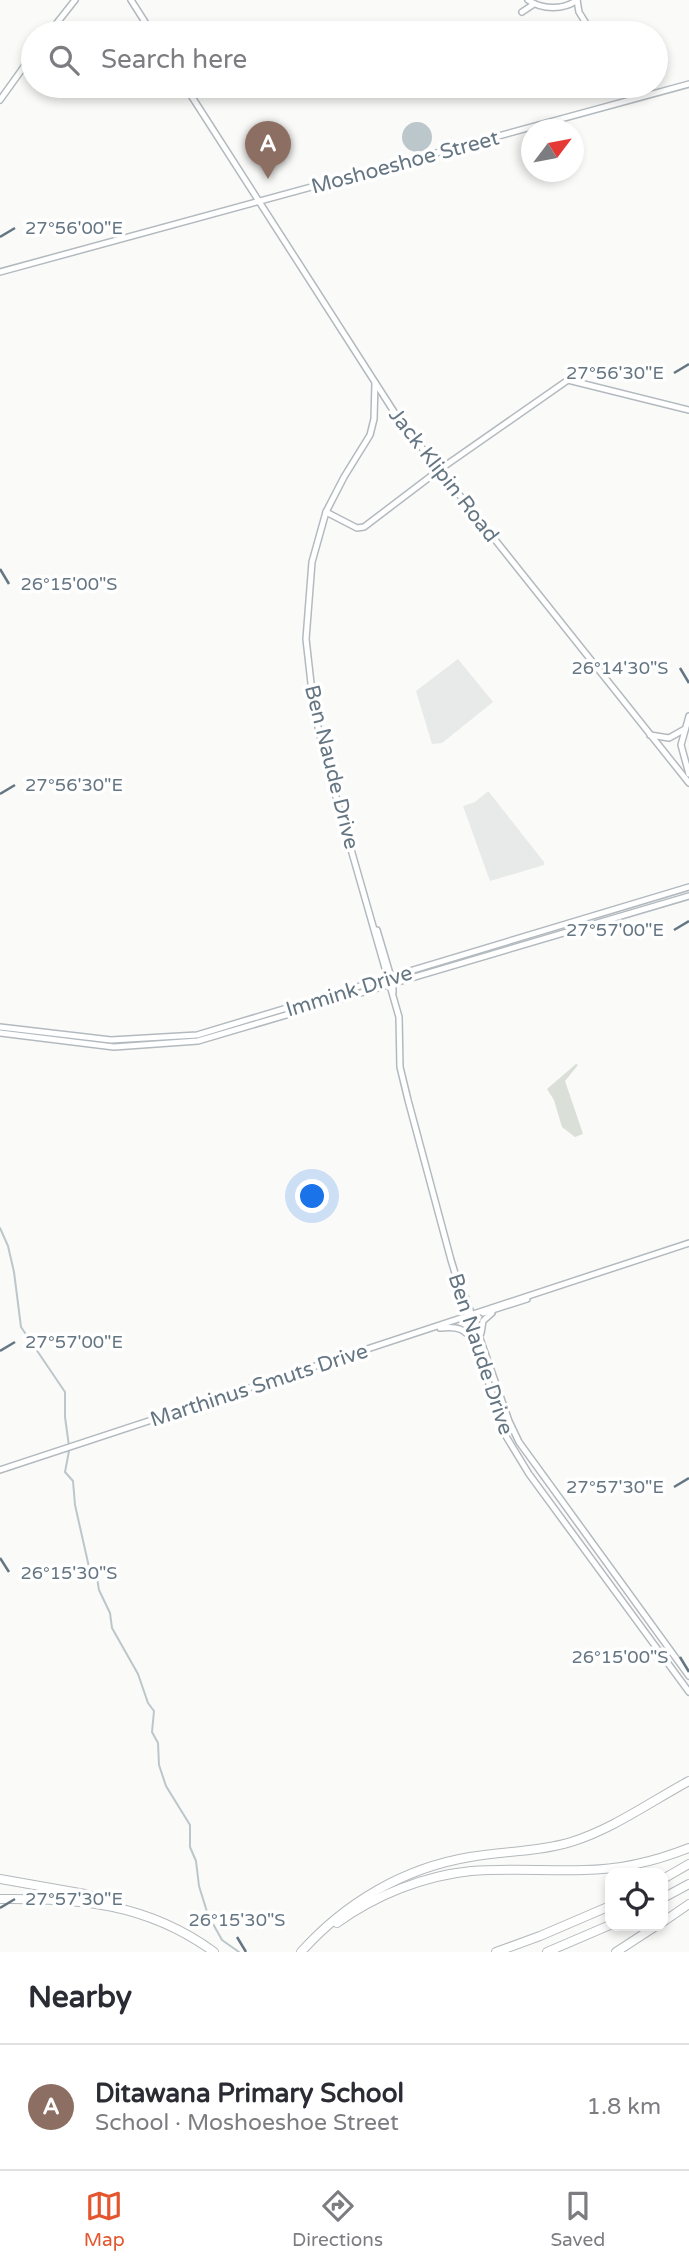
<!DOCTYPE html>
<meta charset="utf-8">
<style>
:root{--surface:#fff;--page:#f2f2f3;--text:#2b2b33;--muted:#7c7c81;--line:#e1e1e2;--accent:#e4572e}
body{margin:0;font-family:"Varela Round",sans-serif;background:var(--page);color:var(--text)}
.controls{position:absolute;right:21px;bottom:21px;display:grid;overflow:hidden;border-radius:14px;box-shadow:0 4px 10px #0003}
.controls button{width:63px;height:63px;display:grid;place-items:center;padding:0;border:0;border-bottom:2px solid var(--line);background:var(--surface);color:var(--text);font:35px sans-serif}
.compass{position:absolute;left:521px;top:119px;width:63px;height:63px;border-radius:50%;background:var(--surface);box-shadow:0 4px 10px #0003;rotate:58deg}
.you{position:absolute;left:313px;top:1197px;width:24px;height:24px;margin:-18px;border:5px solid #fff;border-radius:50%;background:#1a73e8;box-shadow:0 0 0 10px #1a73e833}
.badge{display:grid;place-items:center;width:46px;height:46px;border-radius:50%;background:var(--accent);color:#fff;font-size:23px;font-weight:700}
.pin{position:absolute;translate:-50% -58px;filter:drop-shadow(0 2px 4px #0008)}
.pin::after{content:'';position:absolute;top:37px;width:24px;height:21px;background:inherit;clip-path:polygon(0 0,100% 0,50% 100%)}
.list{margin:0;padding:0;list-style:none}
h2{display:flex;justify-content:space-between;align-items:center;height:91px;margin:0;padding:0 28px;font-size:30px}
h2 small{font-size:23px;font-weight:400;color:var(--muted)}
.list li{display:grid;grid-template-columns:46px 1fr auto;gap:21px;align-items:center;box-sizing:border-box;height:126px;padding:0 28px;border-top:2px solid var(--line)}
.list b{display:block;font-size:26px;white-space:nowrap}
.list p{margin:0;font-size:23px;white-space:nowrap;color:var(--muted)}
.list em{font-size:23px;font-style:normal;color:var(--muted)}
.icon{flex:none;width:38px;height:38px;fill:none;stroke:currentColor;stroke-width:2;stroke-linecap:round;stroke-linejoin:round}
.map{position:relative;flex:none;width:689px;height:1952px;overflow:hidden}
.search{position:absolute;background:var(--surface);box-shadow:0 4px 10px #0003;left:21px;right:21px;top:21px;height:77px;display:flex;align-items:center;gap:18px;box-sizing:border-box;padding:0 24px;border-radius:38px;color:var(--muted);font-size:26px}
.sheet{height:217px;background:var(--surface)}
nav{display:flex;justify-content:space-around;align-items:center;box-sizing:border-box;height:98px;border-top:2px solid var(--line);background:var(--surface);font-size:19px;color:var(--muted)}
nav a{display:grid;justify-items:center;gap:4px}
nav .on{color:var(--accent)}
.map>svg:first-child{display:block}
.built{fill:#e8e9e9}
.green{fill:#dadfd7}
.water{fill:#bbc7cb}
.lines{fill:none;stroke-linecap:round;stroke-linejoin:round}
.stream{stroke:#bbc7cb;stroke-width:2}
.secondary-casing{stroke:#b3babf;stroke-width:8}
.highway-casing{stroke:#b4b9bd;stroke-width:10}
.secondary{stroke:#fff;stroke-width:5}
.highway{stroke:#fff;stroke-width:8}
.ticks{fill:none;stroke:#657683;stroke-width:2.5}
.labels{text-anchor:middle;stroke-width:7;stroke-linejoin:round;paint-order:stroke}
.street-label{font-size:21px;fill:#657683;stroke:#fff}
.ticks-label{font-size:18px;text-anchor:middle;fill:#657683;stroke:#fff;stroke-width:7;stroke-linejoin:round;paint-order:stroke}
</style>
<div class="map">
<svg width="689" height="1952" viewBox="0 0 689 1952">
<rect width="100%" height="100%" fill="#fafaf8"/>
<!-- built -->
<g class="built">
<polygon points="458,659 493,702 442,743 432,744 416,691"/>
<polygon points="487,792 489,792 544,862 544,865 490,881 463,806 475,802"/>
</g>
<!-- green -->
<polygon class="green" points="576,1064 578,1065 565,1081 583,1134 575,1137 562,1127 554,1100 547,1089"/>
<!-- water -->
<circle class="water" cx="417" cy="137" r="15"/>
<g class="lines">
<!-- stream -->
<g class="stream">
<polyline points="0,1228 8,1246 14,1272 21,1327 65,1392 65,1417 69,1446"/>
<polyline points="69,1451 65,1472 73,1481 75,1505 89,1567 97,1578 99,1590 110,1613 112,1628 138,1674 148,1703 154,1711 152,1732 158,1743 159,1765 166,1786 190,1825 190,1847 196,1861 199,1886 208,1915 222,1940 239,1952"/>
</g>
<!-- secondary casing -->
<g class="secondary-casing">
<g id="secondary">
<polyline points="131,0 152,33"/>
<path d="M 528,0 C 542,10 564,10 577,0"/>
<polyline points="577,0 579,12 592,33"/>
<polyline points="522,12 534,4"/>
<polyline points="49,33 75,0"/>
<polyline points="185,86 398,418 689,783"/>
<polyline points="626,86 634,98"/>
<polyline points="0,100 33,54"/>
<polyline points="0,272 689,84"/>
<polyline points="375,383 374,419 370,435 344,477 326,512 312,562 306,639 314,710 328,769 399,1017 400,1067 408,1100 451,1260 504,1433 529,1474 689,1692"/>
<polyline points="326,512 357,528 364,527 439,470 568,380 689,410"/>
<polyline points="689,716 681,745 689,774"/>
<polyline points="650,735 669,738 685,729"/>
<polyline points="377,930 393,984 393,992"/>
<polyline points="0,1027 111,1040 197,1035 689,887"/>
<polyline points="0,1033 114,1047 198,1041 689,896"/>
<polyline points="463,1290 509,1421 519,1442 689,1676"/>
<polyline points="483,1313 527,1299"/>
<path d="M 440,1328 C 457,1326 465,1328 474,1343"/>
<polyline points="481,1333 483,1321 492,1313"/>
<polyline points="0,1470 689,1243"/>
</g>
</g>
<!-- highway casing -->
<g class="highway-casing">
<g id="highway">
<polyline points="0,1879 85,1894 110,1901"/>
<polyline points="663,1879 689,1864"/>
<polyline points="663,1898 689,1884"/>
<path d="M 0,1899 C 80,1898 147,1903 214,1952"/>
<polyline points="663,1922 689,1904"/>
<path d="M 337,1923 C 376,1895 423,1876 471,1871 C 509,1868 546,1871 584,1870 C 620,1870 656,1861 689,1848"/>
<path d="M 301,1952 C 346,1902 404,1868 470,1857 C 504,1851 538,1852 571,1842 C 613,1829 650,1802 689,1781"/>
<polyline points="496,1952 540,1936 610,1906"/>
<polyline points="547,1952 610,1925"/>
<polyline points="616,1952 656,1926"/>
</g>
</g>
<!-- secondary -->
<use href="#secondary" class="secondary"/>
<!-- highway -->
<use href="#highway" class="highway"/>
</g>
<!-- ticks -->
<path class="ticks" d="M 0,237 L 15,228M 674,373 L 689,364M 0,569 L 9,584M 680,668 L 689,683M 0,794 L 15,785M 674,930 L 689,921M 0,1351 L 15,1342M 674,1487 L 689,1478M 0,1558 L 9,1572M 680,1657 L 689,1672M 0,1908 L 15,1899M 237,1937 L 246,1952"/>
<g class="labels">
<!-- street labels -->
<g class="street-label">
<text transform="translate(405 162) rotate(-15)" y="7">Moshoeshoe Street</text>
<text transform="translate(444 475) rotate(52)" y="7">Jack Klipin Road</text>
<text transform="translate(332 767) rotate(76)" y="7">Ben Naude Drive</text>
<text transform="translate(349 991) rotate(-17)" y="7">Immink Drive</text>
<text transform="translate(481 1354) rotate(72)" y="7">Ben Naude Drive</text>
<text transform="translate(259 1385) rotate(-18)" y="7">Marthinus Smuts Drive</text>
</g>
</g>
<g class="ticks-label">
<text x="74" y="234">27°56'00"E</text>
<text x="615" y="379">27°56'30"E</text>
<text x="69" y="590">26°15'00"S</text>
<text x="620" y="674">26°14'30"S</text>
<text x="74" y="791">27°56'30"E</text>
<text x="615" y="936">27°57'00"E</text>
<text x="74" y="1348">27°57'00"E</text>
<text x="615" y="1493">27°57'30"E</text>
<text x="69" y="1579">26°15'30"S</text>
<text x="620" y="1663">26°15'00"S</text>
<text x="74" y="1905">27°57'30"E</text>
<text x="237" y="1926">26°15'30"S</text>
</g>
</svg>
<div class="controls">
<button><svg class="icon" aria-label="locate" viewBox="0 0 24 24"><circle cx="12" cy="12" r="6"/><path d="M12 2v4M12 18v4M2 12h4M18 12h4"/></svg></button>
</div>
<svg class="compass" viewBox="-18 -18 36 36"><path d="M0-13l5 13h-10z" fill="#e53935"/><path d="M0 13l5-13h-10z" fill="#7c7c81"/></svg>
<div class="you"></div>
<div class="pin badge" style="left:268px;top:179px;background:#8d6e63">A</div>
<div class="search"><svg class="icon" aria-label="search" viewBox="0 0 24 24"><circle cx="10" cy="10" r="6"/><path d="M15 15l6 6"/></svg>Search here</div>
</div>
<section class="sheet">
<h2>Nearby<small></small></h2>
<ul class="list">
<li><span class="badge" style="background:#8d6e63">A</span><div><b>Ditawana Primary School</b><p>School · Moshoeshoe Street</p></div><em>1.8 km</em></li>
</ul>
</section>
<nav>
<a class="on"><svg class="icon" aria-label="map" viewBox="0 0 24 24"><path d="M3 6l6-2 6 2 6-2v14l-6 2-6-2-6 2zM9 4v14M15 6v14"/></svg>Map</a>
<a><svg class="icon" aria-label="directions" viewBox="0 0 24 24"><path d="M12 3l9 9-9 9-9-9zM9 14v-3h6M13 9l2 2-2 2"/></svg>Directions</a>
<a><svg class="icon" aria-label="saved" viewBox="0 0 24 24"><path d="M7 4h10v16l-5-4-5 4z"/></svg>Saved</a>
</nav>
